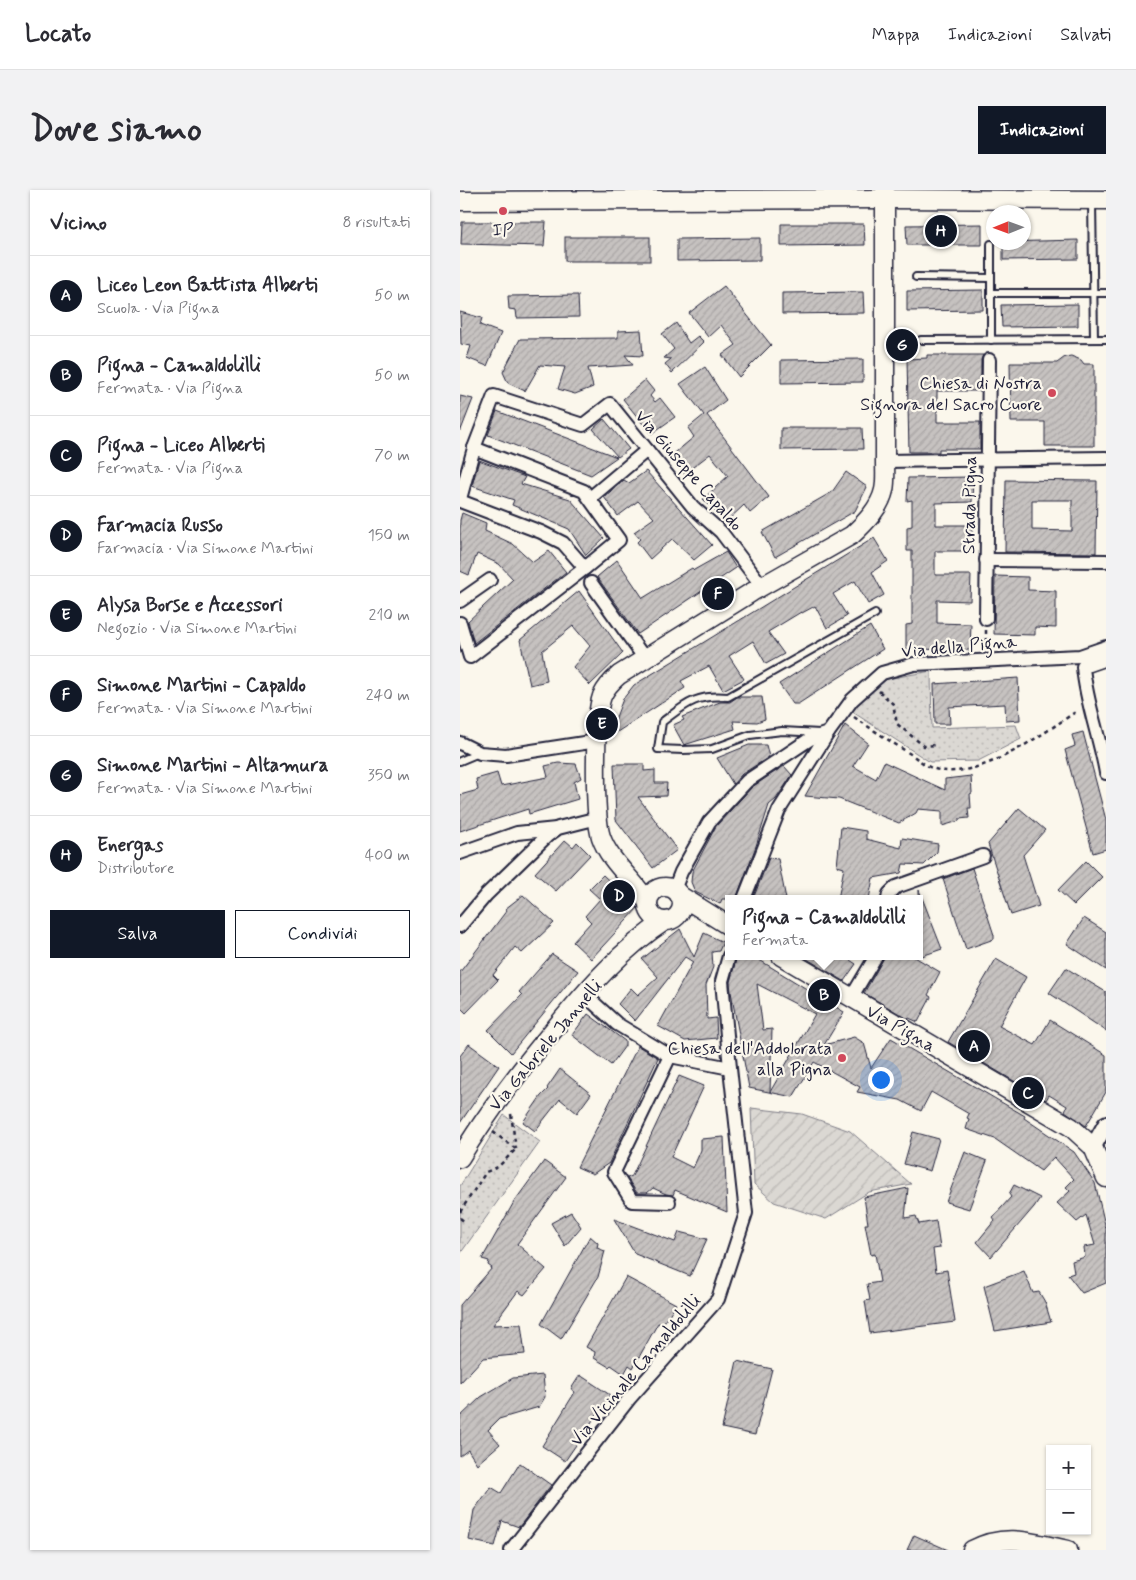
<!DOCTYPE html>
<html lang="it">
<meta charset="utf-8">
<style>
:root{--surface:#fff;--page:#f2f2f3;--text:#2b2b33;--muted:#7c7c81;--line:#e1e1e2;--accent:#111827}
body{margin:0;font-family:Mynerve,sans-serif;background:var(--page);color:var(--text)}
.controls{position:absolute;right:15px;bottom:15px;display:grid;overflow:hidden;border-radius:0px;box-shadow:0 1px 4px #0004}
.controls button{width:45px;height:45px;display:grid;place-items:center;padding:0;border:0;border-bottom:1px solid var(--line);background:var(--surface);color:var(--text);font:25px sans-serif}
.compass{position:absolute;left:526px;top:15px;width:45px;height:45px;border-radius:50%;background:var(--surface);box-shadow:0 1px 4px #0004;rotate:269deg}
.you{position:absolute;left:420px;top:889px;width:18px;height:18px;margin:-12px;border:4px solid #fff;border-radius:50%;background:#1a73e8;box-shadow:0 0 0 8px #1a73e833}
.badge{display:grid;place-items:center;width:32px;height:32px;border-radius:50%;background:var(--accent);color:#fff;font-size:16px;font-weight:700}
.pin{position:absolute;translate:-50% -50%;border:2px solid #fff;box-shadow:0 1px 5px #0006}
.popup{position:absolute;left:265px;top:705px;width:198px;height:65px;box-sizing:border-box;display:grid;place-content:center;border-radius:0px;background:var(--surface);filter:drop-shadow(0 1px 4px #0005);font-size:16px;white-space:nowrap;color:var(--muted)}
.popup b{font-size:19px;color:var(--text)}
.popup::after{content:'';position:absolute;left:50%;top:100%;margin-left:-10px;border:10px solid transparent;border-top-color:var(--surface)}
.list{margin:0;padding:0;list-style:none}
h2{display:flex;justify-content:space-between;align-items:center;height:65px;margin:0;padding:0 20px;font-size:21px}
h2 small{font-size:16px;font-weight:400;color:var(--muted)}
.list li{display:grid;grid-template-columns:32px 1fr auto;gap:15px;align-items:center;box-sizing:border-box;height:80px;padding:0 20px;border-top:1px solid var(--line)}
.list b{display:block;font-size:19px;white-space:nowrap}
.list p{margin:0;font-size:16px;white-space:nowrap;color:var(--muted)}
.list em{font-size:16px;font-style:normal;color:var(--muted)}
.actions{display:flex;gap:10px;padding:15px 20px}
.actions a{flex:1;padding:11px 0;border:1px solid var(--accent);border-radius:0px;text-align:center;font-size:18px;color:var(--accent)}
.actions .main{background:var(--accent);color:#fff}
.map{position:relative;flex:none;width:646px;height:1360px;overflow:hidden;border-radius:0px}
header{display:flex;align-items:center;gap:30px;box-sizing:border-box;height:70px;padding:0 25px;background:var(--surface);border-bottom:1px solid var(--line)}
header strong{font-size:24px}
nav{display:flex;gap:28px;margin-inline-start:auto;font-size:18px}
.intro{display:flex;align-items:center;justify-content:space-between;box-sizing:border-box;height:120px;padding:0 30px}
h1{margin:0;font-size:35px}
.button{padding:12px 22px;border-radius:0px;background:var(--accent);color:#fff;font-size:18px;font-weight:700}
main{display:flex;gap:30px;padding:0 30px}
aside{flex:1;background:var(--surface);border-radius:0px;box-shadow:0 1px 4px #0004}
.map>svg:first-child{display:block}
.park{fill:url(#park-dots);stroke:#7e7d87}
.garden{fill:url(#garden-furrows);stroke:#7e7d87}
.building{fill:url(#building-hatch);stroke:#22223b;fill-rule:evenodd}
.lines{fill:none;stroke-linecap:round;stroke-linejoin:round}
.service-casing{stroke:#22223b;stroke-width:10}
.minor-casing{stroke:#22223b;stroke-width:16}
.tertiary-casing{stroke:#22223b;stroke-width:19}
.secondary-casing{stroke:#22223b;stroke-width:21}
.path{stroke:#22223b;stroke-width:2.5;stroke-dasharray:4 4;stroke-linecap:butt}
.service{stroke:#fbf7ec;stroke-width:6}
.minor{stroke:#fbf7ec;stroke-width:12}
.tertiary{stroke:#fbf7ec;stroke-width:15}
.secondary{stroke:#fbf7ec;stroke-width:18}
.poi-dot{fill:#d1495b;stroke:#fbf7ec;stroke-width:2}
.labels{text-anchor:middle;stroke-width:4.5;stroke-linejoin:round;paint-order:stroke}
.poi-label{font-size:18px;fill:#22223b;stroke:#fbf7ec;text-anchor:end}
.street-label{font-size:18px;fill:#22223b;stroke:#fbf7ec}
</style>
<header>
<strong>Locato</strong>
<nav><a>Mappa</a><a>Indicazioni</a><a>Salvati</a></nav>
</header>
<div class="intro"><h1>Dove siamo</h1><a class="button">Indicazioni</a></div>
<main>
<aside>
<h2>Vicino<small>8 risultati</small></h2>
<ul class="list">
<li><span class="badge">A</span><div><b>Liceo Leon Battista Alberti</b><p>Scuola · Via Pigna</p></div><em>50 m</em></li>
<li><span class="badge">B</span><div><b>Pigna - Camaldolilli</b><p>Fermata · Via Pigna</p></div><em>50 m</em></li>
<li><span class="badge">C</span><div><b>Pigna - Liceo Alberti</b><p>Fermata · Via Pigna</p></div><em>70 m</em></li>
<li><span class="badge">D</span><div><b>Farmacia Russo</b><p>Farmacia · Via Simone Martini</p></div><em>150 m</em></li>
<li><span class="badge">E</span><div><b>Alysa Borse e Accessori</b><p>Negozio · Via Simone Martini</p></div><em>210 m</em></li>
<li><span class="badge">F</span><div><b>Simone Martini - Capaldo</b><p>Fermata · Via Simone Martini</p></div><em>240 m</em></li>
<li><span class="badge">G</span><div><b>Simone Martini - Altamura</b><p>Fermata · Via Simone Martini</p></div><em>350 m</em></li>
<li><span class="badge">H</span><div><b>Energas</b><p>Distributore</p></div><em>400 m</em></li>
</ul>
<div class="actions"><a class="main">Salva</a><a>Condividi</a></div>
</aside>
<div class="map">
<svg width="646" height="1360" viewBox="0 0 646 1360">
<defs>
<pattern id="park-dots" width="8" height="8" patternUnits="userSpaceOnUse" patternTransform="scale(1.25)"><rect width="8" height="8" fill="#dbd8d3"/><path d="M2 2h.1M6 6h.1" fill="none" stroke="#bcb9b6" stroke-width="1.8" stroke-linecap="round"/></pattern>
<pattern id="garden-furrows" width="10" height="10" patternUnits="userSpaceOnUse" patternTransform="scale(1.25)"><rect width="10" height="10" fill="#dbd8d3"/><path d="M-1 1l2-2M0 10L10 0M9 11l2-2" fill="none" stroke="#bcb9b6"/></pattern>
<pattern id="building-hatch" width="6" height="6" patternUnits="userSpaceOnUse" patternTransform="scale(1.25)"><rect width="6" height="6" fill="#c6c2c0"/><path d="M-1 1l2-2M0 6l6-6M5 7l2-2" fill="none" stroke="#aaa6a6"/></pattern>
</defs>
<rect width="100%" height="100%" fill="#fbf7ec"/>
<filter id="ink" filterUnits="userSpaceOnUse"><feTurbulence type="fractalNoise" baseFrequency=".02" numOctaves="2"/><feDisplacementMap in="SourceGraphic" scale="10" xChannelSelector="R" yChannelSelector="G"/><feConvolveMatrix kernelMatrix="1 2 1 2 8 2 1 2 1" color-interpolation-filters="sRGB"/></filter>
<g filter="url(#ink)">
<!-- park -->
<g class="park">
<polygon points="471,481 472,538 556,535 561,549 518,571 470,572 391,521 398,511 427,489"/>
<polygon points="44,925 80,952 0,1064 0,996"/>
</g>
<!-- garden -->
<polygon class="garden" points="291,918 342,924 390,941 451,994 409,1002 366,1029 314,1012 294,994"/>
<!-- building -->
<g class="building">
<polygon points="2,32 86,32 84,56 1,54"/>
<polygon points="321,34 404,34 405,55 321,56"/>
<polygon points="522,34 522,55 447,55 446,35"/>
<rect x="105" y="47" width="85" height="24"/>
<polygon points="300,48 300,70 217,71 217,49"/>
<polygon points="618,50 618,69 543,70 543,52"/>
<polygon points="264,96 311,155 279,187 262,165 276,155 261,135 248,147 229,123"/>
<polygon points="523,100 523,120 447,121 447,101"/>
<polygon points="403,102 404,123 322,124 322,103"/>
<polygon points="118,105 119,127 57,128 56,120 49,119 48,106"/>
<polygon points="618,114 618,136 542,137 541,115"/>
<polygon points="0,122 22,128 20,135 41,143 27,176 7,168 11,156 1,154"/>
<polygon points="216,133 229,153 238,146 244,152 212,183 205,174 211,169 204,168 214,159 202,144"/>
<polygon points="181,140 183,166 165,165 173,175 128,178 133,197 115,204 98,199 105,177 80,175 65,201 48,193 43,182 60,149 158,148 158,141"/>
<polygon points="467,165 523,165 521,170 521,201 477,201 477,232 520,232 520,259 479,259 479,262 449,262 447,169 467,168"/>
<polygon points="611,166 621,170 624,174 634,174 634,256 585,256 585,232 551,232 550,173 597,173 605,167"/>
<polygon points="403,169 403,192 321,193 321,170"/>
<polygon points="245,177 266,210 247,225 309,307 290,323 284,315 266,332 243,309 268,286 250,264 224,284 211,266 234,247 228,238 244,225 220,194"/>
<polygon points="185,190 194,201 190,206 195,212 200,208 215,227 191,244 163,209"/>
<polygon points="0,206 13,209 1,240 0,240"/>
<polygon points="37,221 157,267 131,285 28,245"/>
<polygon points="144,229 169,259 158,267 133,239"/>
<polygon points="321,238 402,238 403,259 321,260"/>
<polygon points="19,270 65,287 61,294 110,309 144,348 126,365 109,339 52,315 54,310 12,296"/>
<polygon points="186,281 252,355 234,370 212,349 190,369 177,352 180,349 174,342 194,328 178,311 158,326 144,307 164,290 169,293"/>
<polygon points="386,282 407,297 395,321 315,367 302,342 372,302"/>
<polygon points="513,287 512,312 476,313 476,335 512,335 512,361 475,361 475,385 511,385 510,411 477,410 477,433 511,434 510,460 446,459 446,435 452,434 452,361 447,361 447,337 452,336 452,310 447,311 448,288"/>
<path d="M 546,290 L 637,291 L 636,363 L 545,362 ZM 572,310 L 612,310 L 612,341 L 572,340 Z"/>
<polygon points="2,323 26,333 25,341 53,354 73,372 89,361 106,382 14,453 8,431 53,389 39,374 17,364 9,385 0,381 0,330"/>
<polygon points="414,348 428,371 412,382 424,405 408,414 395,391 373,404 387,426 367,438 355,416 342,423 341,422 308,442 324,464 306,474 293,451 269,466 284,489 263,500 249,476 221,491 225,498 154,544 156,527 163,509 174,495"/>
<polygon points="266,362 276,378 178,444 137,387 157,370 183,408 232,378 234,380"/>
<polygon points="535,386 568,387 568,400 596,401 596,438 575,437 575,445 534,444"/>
<polygon points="119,401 163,463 130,495 113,477 130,456 113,436 82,461 87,491 70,495 60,450"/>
<polygon points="410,436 423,459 338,514 333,514 319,494"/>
<polygon points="558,488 560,530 546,531 545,514 489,517 490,534 475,534 474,494"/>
<polygon points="277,507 302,507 305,529 297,532 273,531 275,539 224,555 213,535 224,530 222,527 260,512 270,512"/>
<polygon points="385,535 408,553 393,576 416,589 424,572 485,600 485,589 511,586 512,603 510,604 511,618 508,618 509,628 499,629 499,631 482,636 482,621 458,619 456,623 439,633 379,609 345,606"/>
<polygon points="623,542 646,630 646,659 633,663 605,560 615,556 612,545"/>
<polygon points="289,555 306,555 309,567 282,584 273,594 257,568"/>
<polygon points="98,573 116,574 121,588 114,592 118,609 69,624 68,619 0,641 0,605 18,600 16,589 37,583 41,596 88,587 85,576"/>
<polygon points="154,574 184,574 184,581 195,580 195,593 207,593 206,606 178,607 217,660 193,678 156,630"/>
<polygon points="324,576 332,585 316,609 309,615 296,656 276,709 262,709 260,714 235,702 231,692 232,682 256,636 292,597"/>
<polygon points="559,618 585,640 563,665 579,716 551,725 528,654"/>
<polygon points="381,637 406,641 406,649 441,658 442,648 478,654 477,662 464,675 443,674 441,683 413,688 409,709 378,709 384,678 377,676"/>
<polygon points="105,650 113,657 117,652 130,665 96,701 75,683"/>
<polygon points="309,668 318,669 326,709 293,709"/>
<polygon points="626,671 642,687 614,715 598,700"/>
<polygon points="512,678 534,745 534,749 506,759 483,689"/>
<polygon points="143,685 178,718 131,769 113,752 131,732 125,726 140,709 129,699"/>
<polygon points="459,700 482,759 459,767"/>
<polygon points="63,705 94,733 62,763 55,757 33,785 38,790 6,823 0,817 0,782 47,720 45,719"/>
<polygon points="624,728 646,742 646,780 607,754"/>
<polygon points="220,739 234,767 244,743 263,752 259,761 252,762 253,777 246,795 247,829 256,828 257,848 225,851 198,836 233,772 225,767 175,831 158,814 171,798 178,805 198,787 182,769"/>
<polygon points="92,764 118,781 51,863 28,840 62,805 59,802"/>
<path d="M 277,766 L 293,766 L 384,822 L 364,855 L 394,847 L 404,853 L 411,878 L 431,848 L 565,926 L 564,928 L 614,962 L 635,993 L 646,1039 L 646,1093 L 622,1103 L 608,1085 L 614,1083 L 612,1071 L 625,1067 L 624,1057 L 635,1055 L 626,1025 L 617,1032 L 597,1013 L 610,1001 L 606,997 L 614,989 L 594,967 L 581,981 L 535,949 L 506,939 L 509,929 L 507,928 L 509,924 L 471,902 L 461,921 L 440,910 L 397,902 L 400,897 L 354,872 L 333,907 L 289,898 L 271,802 L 270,792 ZM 297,794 L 355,824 L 310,902 L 312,839 L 303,840 Z"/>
<polygon points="342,766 384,766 396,774 384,791"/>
<polygon points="425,766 453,766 480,782 468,805 471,807 458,832 449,828 448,829 404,803"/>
<polygon points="536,769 566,787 539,836 575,855 590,830 646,865 646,902 626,936 605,921 607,916 589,905 586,910 488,852"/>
<polygon points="606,778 646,802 646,841 589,803"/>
<polygon points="128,824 165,851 165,856 151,875 112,845"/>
<polygon points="9,854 39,876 0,933 0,866"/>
<polygon points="178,856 198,868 149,973 133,984 117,977"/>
<polygon points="100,879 131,904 117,923 100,909 75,941 63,932 81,906 88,899 87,898"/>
<polygon points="219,886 244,896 211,967 233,978 241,960 241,949 264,947 267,1022 215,1000 213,1005 206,1004 193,998 187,1003 177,1003 167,988 172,986"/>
<polygon points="453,942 479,949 470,981 444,974"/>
<polygon points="505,962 527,971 509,1019 486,1012"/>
<polygon points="84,971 106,987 57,1054 86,1079 64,1105 58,1101 33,1135 61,1134 65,1164 23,1168 0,1193 0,1115 32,1078 28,1075 29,1071 22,1069 54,1012"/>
<polygon points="554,995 580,1008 574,1017 531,1067 517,1052 535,1030 533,1027 551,1007 549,1004"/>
<polygon points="448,998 445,1028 456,1026 459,1034 476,1031 480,1058 473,1059 476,1082 487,1080 495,1132 410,1143 405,1111 410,1110 407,1094 420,1092 415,1064 411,1065 405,1034 408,1034 404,1007"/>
<polygon points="111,1022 121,1037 105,1056 91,1033"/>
<polygon points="154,1029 215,1052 219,1042 247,1049 230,1086 175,1064"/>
<polygon points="130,1046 138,1053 137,1058 145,1061 138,1087 101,1149 81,1134"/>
<polygon points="564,1081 573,1103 579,1102 585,1112 591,1132 535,1141 524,1096"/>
<polygon points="166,1087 216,1114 203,1134 198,1133 173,1178 169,1175 164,1184 151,1175 149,1177 134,1168 135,1162 126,1157"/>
<polygon points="277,1171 312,1179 295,1245 262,1238"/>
<polygon points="83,1185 85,1207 79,1217 39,1229 28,1240 40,1254 17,1274 8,1260 0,1266 0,1227 21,1207 53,1188"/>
<polygon points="120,1185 150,1205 105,1271 82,1256 115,1202 111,1199"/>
<polygon points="60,1273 91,1295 59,1337 42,1331 35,1356 9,1350 14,1320 31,1297 41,1303"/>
<polygon points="454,1345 488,1360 447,1360"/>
</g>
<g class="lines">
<!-- service casing -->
<g class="service-casing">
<g id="service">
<polyline points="632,11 634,149"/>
<polyline points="456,87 531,88"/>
<polyline points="531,103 646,103"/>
<polyline points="461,150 646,149"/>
<polyline points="531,150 531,54"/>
<path d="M 360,543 L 322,541 L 290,545 L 252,559 L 223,560 L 198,559 L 202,532 C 226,514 236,504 268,507 L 415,424"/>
<polyline points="0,571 19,563"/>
</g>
</g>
<!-- minor casing -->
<g class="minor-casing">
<g id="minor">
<polyline points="425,271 646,268"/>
<polyline points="130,308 187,260"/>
<polyline points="0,309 14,258 34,206 123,235 150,214 233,317 261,342 302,396"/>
<polyline points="0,311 81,342 103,353 125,378 159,350 124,301 14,258"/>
<polyline points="526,370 646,371"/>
<polyline points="131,393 185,469"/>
<polyline points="0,411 30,390"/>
<polyline points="526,429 529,170"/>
<polyline points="0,433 10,467 125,378"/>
<path d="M 646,469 L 623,477 C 626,513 640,547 646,583"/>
<polyline points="0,553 20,563 46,565 137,551"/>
<polyline points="0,663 57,643 96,639"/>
<polyline points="214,700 221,682 249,632 287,591 350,549 368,543"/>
<polyline points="284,709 319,620 368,543 392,510 422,483 454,474 620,466 646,457"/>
<polyline points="428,709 429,704 436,697 523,666"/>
<polyline points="0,736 26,705 87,646 98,638 138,628"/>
<polyline points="124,804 157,834 210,866 270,878"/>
<polyline points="391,808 416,766"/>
<polyline points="209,1012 172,1011 154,982 210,866"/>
<polyline points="51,1360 169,1209 258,1109 286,1023 270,878 262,791 269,766"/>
</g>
</g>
<!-- tertiary casing -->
<g class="tertiary-casing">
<polyline id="tertiary" points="633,957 646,934"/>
</g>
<!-- secondary casing -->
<g class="secondary-casing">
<g id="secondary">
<polyline points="0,11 426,9 646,10"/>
<circle cx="205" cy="714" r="17"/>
<polyline points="219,705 269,736"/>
<path d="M 188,713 C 175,690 150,673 141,647 C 134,625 134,528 142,506 C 146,497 152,491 159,485 L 292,402 L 392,345 C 405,333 420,318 424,300 C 426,291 425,280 425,271 L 425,0"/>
<polyline points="321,766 611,937 633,957 646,988"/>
<path d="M 0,968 C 28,921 61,879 96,837 C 128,798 163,758 205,731"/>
<path d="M 512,1360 C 546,1342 573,1353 608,1360"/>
</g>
</g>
<!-- path -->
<g class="path">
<polyline points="526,440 526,457"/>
<polyline points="419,501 433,514 437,534 464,556 477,555"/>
<path d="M 394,527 C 413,540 433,553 452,565 C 459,570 467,577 475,579 C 519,592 582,544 617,521"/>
<polyline points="51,924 56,959"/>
<polyline points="33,942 56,959"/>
<polyline points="0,1022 26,982 38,977 56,959"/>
<polyline points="0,1028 5,1032"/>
</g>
<!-- service -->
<use href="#service" class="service"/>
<!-- minor -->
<use href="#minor" class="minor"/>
<!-- tertiary -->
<use href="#tertiary" class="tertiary"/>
<!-- secondary -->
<use href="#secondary" class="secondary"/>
</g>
</g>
<!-- markers -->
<g class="poi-dot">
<circle cx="43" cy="21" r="5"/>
<circle cx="592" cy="203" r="5"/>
<circle cx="382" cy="868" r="5"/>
</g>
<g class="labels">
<!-- poi labels -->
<g class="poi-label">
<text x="43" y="46" text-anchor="middle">IP</text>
<text x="582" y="199">Chiesa di Nostra<tspan x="582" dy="21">Signora del Sacro Cuore</tspan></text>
<text x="372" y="864">Chiesa dell'Addolorata<tspan x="372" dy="21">alla Pigna</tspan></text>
</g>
<!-- street labels -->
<g class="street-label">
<text transform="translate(229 280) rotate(49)" y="6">Via Giuseppe Capaldo</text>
<text transform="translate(509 315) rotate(-89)" y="6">Strada Pigna</text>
<text transform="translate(499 456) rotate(-5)" y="6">Via della Pigna</text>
<text transform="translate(441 838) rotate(30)" y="6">Via Pigna</text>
<text transform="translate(85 855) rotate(-50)" y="6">Via Gabriele Jannelli</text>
<text transform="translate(175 1180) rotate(-50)" y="6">Via Vicinale Camaldolilli</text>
</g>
</g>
</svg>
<div class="controls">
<button>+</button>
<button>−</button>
</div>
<svg class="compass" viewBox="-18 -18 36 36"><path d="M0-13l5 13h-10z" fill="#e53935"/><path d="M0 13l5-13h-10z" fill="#7c7c81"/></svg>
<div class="you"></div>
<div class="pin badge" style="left:514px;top:856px">A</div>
<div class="pin badge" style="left:364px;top:805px">B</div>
<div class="popup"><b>Pigna - Camaldolilli</b>Fermata</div>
<div class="pin badge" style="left:568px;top:903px">C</div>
<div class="pin badge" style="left:159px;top:706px">D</div>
<div class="pin badge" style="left:142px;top:534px">E</div>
<div class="pin badge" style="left:258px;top:404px">F</div>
<div class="pin badge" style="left:442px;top:155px">G</div>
<div class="pin badge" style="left:481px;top:41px">H</div>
</div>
</main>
